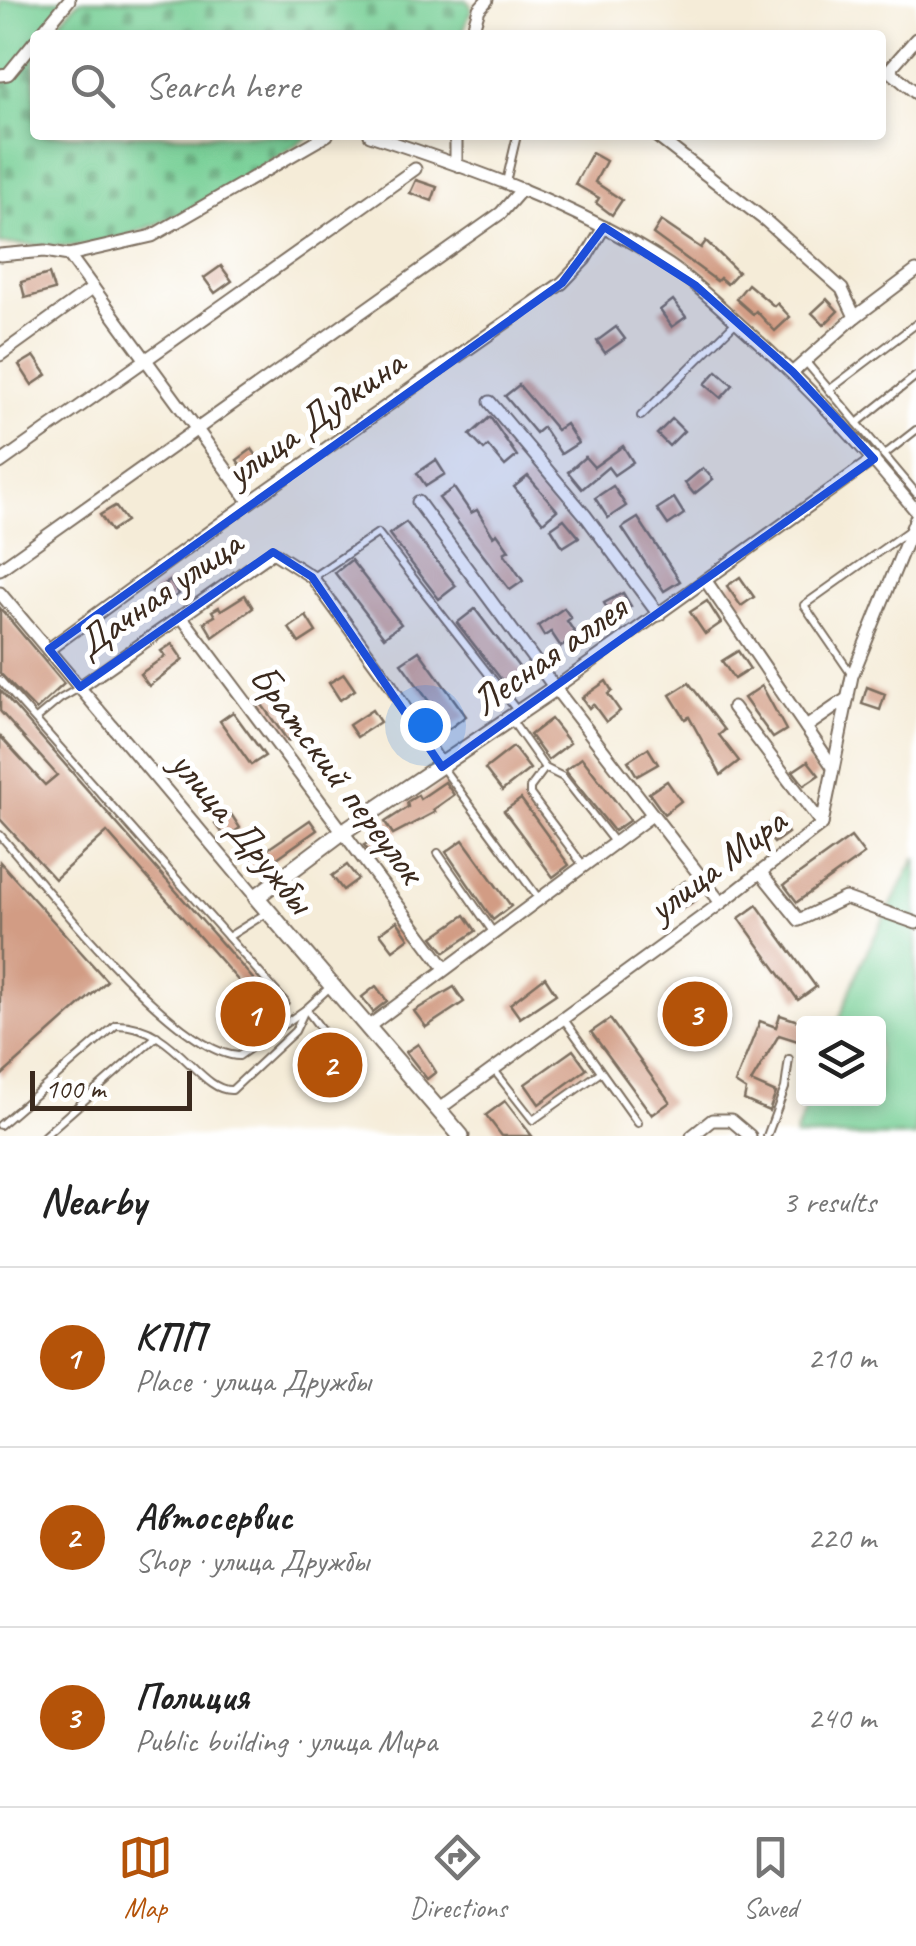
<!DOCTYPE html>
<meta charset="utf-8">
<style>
:root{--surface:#fff;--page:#f2f2f2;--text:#222;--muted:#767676;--line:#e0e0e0;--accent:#b45309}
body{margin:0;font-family:Caveat,sans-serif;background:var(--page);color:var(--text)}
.controls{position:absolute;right:30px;bottom:30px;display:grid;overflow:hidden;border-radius:10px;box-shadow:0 5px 15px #0003}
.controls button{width:90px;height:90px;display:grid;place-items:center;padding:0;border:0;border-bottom:2px solid var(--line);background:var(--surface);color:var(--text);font:50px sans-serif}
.scale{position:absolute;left:30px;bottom:25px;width:162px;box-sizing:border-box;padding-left:10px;border:5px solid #3b2a1e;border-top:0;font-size:28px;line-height:35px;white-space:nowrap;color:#3b2a1e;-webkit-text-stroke:8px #fff;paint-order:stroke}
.you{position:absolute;left:425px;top:725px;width:35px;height:35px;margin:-25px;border:8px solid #fff;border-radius:50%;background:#1a73e8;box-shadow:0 0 0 15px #1a73e833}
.badge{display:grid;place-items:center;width:65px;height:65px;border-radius:50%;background:var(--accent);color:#fff;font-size:32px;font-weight:700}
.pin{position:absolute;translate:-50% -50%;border:5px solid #fff;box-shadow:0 2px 10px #0006}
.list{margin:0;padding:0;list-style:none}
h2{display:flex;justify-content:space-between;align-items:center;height:130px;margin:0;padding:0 40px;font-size:42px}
h2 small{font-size:32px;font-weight:400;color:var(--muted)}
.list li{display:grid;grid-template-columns:65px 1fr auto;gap:30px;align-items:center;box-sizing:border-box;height:180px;padding:0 40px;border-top:2px solid var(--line)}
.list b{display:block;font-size:38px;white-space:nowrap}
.list p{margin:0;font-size:32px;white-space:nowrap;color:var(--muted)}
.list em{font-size:32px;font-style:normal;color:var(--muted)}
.icon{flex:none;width:55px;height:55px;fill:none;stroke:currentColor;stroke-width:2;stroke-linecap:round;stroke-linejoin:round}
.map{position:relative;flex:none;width:916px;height:1136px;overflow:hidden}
.search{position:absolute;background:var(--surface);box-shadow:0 5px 15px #0003;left:30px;right:30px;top:30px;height:110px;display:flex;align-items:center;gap:25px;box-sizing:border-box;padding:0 35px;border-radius:10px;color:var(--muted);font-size:38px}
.sheet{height:670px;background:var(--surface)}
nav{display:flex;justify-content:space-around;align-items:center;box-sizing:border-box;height:140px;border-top:2px solid var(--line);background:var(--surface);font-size:28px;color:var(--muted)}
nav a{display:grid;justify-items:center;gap:5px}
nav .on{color:var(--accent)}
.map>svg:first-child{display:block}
.cemetery{fill:url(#cemetery-stones);stroke:#587c5a;stroke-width:2.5}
.garden{fill:#76cf95;stroke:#587c5a;stroke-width:2.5}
.building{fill:#d29c84}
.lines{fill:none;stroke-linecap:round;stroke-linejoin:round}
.service-casing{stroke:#7c6e5f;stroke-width:10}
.minor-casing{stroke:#7c6e5f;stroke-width:15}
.tertiary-casing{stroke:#7c6e5f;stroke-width:19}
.service{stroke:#fff;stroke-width:6}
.minor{stroke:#fff;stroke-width:11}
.tertiary{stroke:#fff;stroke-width:15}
.marked{fill:#1d4ed8;fill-opacity:0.2;stroke:#1d4ed8;stroke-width:8;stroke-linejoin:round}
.labels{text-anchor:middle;stroke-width:10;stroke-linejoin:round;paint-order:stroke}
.street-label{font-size:40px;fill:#3b2a1e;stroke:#fff}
</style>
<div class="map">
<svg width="916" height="1136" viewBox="0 0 916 1136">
<defs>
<pattern id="cemetery-stones" width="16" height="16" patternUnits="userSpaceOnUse" patternTransform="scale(2.5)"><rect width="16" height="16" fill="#76cf95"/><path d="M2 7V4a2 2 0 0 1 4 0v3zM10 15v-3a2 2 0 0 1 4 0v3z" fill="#62a879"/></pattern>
</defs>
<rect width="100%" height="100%" fill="#fff"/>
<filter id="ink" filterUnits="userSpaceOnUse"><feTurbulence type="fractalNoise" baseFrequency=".01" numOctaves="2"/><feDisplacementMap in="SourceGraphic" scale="20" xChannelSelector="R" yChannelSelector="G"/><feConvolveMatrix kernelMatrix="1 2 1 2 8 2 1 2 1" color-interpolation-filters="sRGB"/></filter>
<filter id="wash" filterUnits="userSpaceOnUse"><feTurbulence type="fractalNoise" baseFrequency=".0048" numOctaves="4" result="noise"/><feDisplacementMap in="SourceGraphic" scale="40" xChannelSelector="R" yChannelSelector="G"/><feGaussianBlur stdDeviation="2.25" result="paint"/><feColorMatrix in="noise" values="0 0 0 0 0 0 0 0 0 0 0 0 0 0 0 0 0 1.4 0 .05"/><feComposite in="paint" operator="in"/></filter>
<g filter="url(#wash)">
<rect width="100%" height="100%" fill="#f5ecd8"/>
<!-- cemetery -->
<g class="cemetery">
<polygon points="79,0 467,0 472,8 462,35 49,35"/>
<path d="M 35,52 L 35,135 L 312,135 C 242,178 168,233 85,245 C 58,248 27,244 0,244 L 0,85 L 7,84 Z"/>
</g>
<!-- garden -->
<g class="garden">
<polygon points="0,0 69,0 7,85 0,85"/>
<polygon points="916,857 916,1136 795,1136 809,1099 878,1098 878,1024 838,1023 861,963"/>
</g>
<g id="blocks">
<!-- building -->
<g class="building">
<polygon points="592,153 606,161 595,182 622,200 612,215 596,203 599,198 575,184"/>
<polygon points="416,180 437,187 432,201 410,193"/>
<polygon points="661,221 701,248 706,241 738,272 727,284 720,278 717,281 653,234"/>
<polygon points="221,266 232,281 215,293 204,278"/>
<polygon points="49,274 54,290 25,298 21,282"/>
<polygon points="748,284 774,306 777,303 790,317 775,331 756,311 753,314 736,299"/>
<polygon points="827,299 838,311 824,325 812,313"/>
<polygon points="673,300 686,317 672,327 660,310"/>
<polygon points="616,327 625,339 605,353 597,341"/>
<polygon points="34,356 47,375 32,385 19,365"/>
<polygon points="717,371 733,385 721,398 705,384"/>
<polygon points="519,385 557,430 566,424 578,443 561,454 543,427 536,433 505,396"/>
<polygon points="490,417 517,456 505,466 488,446 484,450 470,435"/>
<polygon points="672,419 684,431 669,446 657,434"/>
<polygon points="623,446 633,462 614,475 608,467 582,489 568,472 585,457 594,467"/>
<polygon points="252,449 265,468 250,478 237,460"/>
<polygon points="436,460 445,474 426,486 417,473"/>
<polygon points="703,468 713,479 694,494 685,483"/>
<polygon points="528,476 557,510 543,522 514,487"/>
<polygon points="613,486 626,506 608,518 595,498"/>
<polygon points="454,488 471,513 477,510 493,536 497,533 509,550 504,553 523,581 510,590 439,498"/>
<polygon points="674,498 684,514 668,525 657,509"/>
<polygon points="115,506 126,521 111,531 100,515"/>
<polygon points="638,518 680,581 664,591 622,528"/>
<polygon points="564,519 579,537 563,547 551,528"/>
<polygon points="406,522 456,586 439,599 389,534"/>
<polygon points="351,560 401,624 384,637 335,573"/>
<polygon points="740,577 754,597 741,606 727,586"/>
<polygon points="170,581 179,594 161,606 152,592"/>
<polygon points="623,593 631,606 612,617 604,603"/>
<polygon points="245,595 253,608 213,637 204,622 215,616 212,611 219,607 221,610"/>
<polygon points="707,601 721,623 705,634 690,612"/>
<polygon points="0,608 64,684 36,710 0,673"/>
<polygon points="564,608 571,618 567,621 577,636 561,647 551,632 544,636 538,626"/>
<polygon points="475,609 525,675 508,688 457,623"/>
<polygon points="306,616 316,632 299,643 289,628"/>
<polygon points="172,644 183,660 149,686 140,674 165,656 161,651"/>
<polygon points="419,651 466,716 449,729 401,663"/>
<polygon points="738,651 750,669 734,679 722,661"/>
<polygon points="344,674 355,690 340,700 329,683"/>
<polygon points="606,681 612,691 608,694 620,711 606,722 593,704 589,708 582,698"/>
<polygon points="689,683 725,730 719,735 739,761 721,775 689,717 685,719 670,695"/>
<polygon points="762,686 786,730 773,738 744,698"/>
<polygon points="867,687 885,694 880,710 862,704"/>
<polygon points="0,690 27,721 254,980 244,987 107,832 55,879 0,819 0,736 45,785 57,775 0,711"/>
<polygon points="273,693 290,720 292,718 302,730 288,741 260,702"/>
<polygon points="372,710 380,722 357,737 349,725"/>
<polygon points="233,712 265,756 251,765 220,721"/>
<polygon points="551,719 570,743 548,760 530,735"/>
<polygon points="513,747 530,769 502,791 485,769"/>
<polygon points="648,748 658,764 637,776 628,761"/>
<polygon points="582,758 630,820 614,831 565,770"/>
<polygon points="808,761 819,775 804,785 793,771"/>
<polygon points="667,781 681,801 664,814 649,793"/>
<polygon points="445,782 454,795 433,810 435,812 393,834 385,822 408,807 407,802 418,795 420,799"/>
<polygon points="521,799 569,865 553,877 504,811"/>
<polygon points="231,814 240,828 225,838 215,824"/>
<polygon points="777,817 788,833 774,843 763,828"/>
<polygon points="310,820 317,830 257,872 249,862"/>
<polygon points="383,834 391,847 374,858 364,845"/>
<polygon points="851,837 864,854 797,902 784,885"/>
<polygon points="463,840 511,906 493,920 446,852"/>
<polygon points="0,862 107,981 0,1077"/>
<polygon points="347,865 358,879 343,890 332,876"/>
<polygon points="685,881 696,900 682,909 671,890"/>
<polygon points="757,905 816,987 798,1000 739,918"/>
<polygon points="465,915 476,931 445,952 433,937"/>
<polygon points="397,921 409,938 393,950 380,933"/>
<polygon points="545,977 556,994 520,1018 510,1004"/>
<polygon points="695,983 710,1005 714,1002 728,1020 695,1044 680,1022 675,1026 662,1007 670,1001 666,995 676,988 682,984 686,990"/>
<polygon points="376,986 387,1001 373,1012 362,997"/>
<polygon points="454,987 464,1002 426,1027 414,1011"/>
<polygon points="257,991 272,1009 261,1018 265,1022 254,1030 236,1009"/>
<polygon points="780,1015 804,1023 804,1043 779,1035 751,1082 776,1093 769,1111 744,1100 746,1090 735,1083 760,1021 776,1027"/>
<polygon points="610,1019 670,1102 652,1115 591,1032"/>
<polygon points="418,1044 436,1072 427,1079 406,1052"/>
<polygon points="573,1050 587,1069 539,1104 525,1084"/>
<polygon points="505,1101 532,1136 502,1136 486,1115"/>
</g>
</g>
</g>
<g filter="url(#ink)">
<use href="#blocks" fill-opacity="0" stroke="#7c6e5f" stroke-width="2.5"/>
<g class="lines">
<!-- service casing -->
<g class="service-casing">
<g id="service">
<polyline points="506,182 517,135"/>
<polyline points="805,361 916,493"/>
<polyline points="829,390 916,324"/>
<polyline points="641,416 736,322"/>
<polyline points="857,423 916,376"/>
<polyline points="884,455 916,430"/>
<polyline points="313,577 378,533 519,713"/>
<polyline points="852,675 804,605 908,531"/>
<polyline points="0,680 228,937"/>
<polyline points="36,719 60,699 79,688"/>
<polyline points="512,721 545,768 530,788 530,794 583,865"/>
<polyline points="442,767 539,899"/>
<polyline points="545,768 563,777 614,842"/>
<path d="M 0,835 C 45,886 175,1054 239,1056 L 306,1009"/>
<polyline points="438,853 493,932"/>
<polyline points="268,912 228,937 285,1002"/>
<polyline points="331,986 306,1009 345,1061"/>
<polyline points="563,1018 638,1123"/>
<polyline points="494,1070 533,1120 601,1072"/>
<path d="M 0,1125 L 116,1025 C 175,1024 199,1092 232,1090 L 295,1031 L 305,1010"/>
<polyline points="44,1136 157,1036"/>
<polyline points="767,1136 785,1088 789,1059"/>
</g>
</g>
<!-- minor casing -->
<g class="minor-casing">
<g id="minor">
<polyline points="40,35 69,0"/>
<polyline points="471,35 479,9 487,0"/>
<polyline points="916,39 889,70 916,93"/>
<polyline points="0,75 8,74 35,41"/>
<path d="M 370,135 C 473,169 577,205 669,265 C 694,282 716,303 739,324 C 806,383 859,442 916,511"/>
<polyline points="456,135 456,163"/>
<polyline points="655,135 766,221 842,289 855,317"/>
<polyline points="0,255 45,251 69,255 152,236 327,135"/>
<polyline points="69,255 250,502"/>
<polyline points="0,355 93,288"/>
<polyline points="793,372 855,317 916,271"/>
<polyline points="490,402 585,515 659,615"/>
<polyline points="0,463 415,169"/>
<polyline points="418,502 555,688 721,903"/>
<polyline points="0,569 501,213 522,189"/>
<polyline points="706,581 833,767"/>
<polyline points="0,593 256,897"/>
<polyline points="181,616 445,968"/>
<polyline points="49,649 250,502 562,283 585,259 604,227"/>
<polyline points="80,687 273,552 312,577 388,681 442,767"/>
<polyline points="555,688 874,459"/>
<polyline points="733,707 822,824"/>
<polyline points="806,727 848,698"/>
<polyline points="761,873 799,920 845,898 916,923"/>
<polyline points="368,1027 652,815"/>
<polyline points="439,1109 721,903 822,824 852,676 916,518"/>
<polyline points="692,1136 712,1120 731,1120 750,1136"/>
</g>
</g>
<!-- tertiary casing -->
<g class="tertiary-casing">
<polyline id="tertiary" points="461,1136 256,897 341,833 555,688"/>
</g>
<!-- service -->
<use href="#service" class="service"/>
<!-- minor -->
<use href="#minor" class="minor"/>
<!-- tertiary -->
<use href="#tertiary" class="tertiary"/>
</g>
</g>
<!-- marked area -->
<path class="marked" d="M 604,227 L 695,285 L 793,372 L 874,459 L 442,767 L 312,577 L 273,552 L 80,687 L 49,649 L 562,283 Z"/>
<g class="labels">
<!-- street labels -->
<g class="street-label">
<text transform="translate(314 417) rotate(-35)" y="14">улица Дудкина</text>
<text transform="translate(158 593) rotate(-35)" y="14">Дачная улица</text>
<text transform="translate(548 654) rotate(-35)" y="14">Лесная аллея</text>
<text transform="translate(338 773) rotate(53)" y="14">Братский переулок</text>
<text transform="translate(243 831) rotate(50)" y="14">улица Дружбы</text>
<text transform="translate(716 864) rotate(-37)" y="14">улица Мира</text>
</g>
</g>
</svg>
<div class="controls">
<button><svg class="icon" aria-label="layers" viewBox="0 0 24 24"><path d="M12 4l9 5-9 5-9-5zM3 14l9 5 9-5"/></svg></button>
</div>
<div class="scale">100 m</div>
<div class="you"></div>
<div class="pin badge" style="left:253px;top:1014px">1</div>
<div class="pin badge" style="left:330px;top:1065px">2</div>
<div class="pin badge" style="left:695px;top:1014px">3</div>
<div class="search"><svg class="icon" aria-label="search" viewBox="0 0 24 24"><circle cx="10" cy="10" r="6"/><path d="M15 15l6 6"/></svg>Search here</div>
</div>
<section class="sheet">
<h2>Nearby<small>3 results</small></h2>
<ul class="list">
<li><span class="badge">1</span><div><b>КПП</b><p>Place · улица Дружбы</p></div><em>210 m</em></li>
<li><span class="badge">2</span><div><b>Автосервис</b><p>Shop · улица Дружбы</p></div><em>220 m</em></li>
<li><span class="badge">3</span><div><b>Полиция</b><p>Public building · улица Мира</p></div><em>240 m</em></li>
</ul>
</section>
<nav>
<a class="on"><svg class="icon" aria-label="map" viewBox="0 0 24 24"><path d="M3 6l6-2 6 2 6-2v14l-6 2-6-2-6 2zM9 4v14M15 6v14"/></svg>Map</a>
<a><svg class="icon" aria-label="directions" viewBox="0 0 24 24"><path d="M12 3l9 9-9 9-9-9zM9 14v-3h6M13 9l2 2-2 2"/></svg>Directions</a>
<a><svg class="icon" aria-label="saved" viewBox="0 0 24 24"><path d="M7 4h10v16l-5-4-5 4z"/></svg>Saved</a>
</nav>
